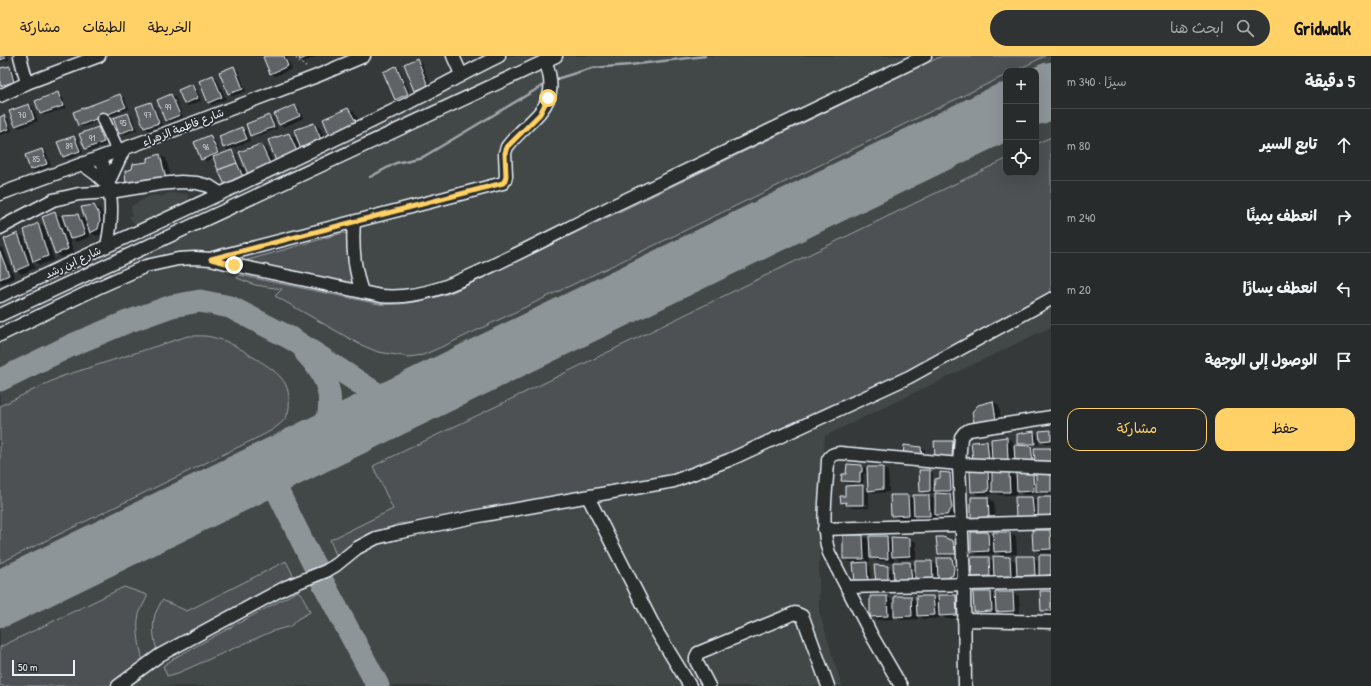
<!DOCTYPE html>
<html lang="ar">
<meta charset="utf-8">
<style>
:root{--surface:#282b2c;--page:#303334;--text:#f1f3f6;--muted:#a5a7a9;--line:#444748;--accent:#ffd166}
body{margin:0;font-family:"Patrick Hand","Playpen Sans Arabic",sans-serif;background:var(--page);color:var(--text);direction:rtl}
.controls{position:absolute;right:12px;top:12px;display:grid;overflow:hidden;border-radius:8px;box-shadow:0 4px 16px #0002}
.controls button{width:36px;height:36px;display:grid;place-items:center;padding:0;border:0;border-bottom:1px solid var(--line);background:var(--surface);color:var(--text);font:20px sans-serif}
.scale{position:absolute;left:12px;bottom:10px;width:63px;box-sizing:border-box;padding-left:4px;border:2px solid #e8f1f8;border-top:0;font-size:11px;line-height:14px;white-space:nowrap;color:#e8f1f8;-webkit-text-stroke:3px #2a2d2e;paint-order:stroke}
.stop{position:absolute;width:12px;height:12px;margin:-9px;border:3px solid #ffd166;border-radius:50%;background:#fff}
.stop.end{background:#ffd166;border-color:#fff;box-shadow:0 1px 4px #0008}
.list{margin:0;padding:0;list-style:none}
h2{display:flex;justify-content:space-between;align-items:center;height:52px;margin:0;padding:0 16px;font-size:17px}
h2 small{font-size:13px;font-weight:400;color:var(--muted)}
.list li{display:grid;grid-template-columns:26px 1fr auto;gap:12px;align-items:center;box-sizing:border-box;height:72px;padding:0 16px;border-top:1px solid var(--line)}
.list b{display:block;font-size:15px;white-space:nowrap}
.list em{font-size:13px;font-style:normal;color:var(--muted)}
.actions{display:flex;gap:8px;padding:12px 16px}
.actions a{flex:1;padding:9px 0;border:1px solid var(--accent);border-radius:12px;text-align:center;font-size:14px;color:var(--accent)}
.actions .main{background:var(--accent);color:#111}
.icon{flex:none;width:22px;height:22px;fill:none;stroke:currentColor;stroke-width:2;stroke-linecap:round;stroke-linejoin:round}
.map{position:relative;flex:none;width:1051px;height:630px;overflow:hidden;direction:ltr}
header{display:flex;align-items:center;gap:24px;box-sizing:border-box;height:56px;padding:0 20px;background:var(--accent);color:#111}
header strong{font-size:19px}
nav{display:flex;gap:22px;margin-inline-start:auto;font-size:14px}
.search{width:280px;height:36px;background:var(--page);display:flex;align-items:center;gap:10px;box-sizing:border-box;padding:0 14px;border-radius:22px;color:var(--muted);font-size:15px}
main{display:flex}
aside{flex:1;background:var(--surface)}
.map>svg:first-child{display:block}
.built{fill:#424647;fill-rule:evenodd}
.green{fill:#4d5152;stroke:#9aa1a5}
.shadow{fill:#0007;fill-rule:evenodd}
.lines{fill:none;stroke-linecap:round;stroke-linejoin:round}
.stream{stroke:#a0a7ac;stroke-width:2.5}
.taxiway{stroke:#8e9599;stroke-width:23}
.runway{stroke:#8e9599;stroke-width:56}
.building{fill:#5f6365;stroke:#e8f1f8}
.minor-casing{stroke:#e8f1f8;stroke-width:15}
.path{stroke:#e8f1f8;stroke-width:1.5;stroke-dasharray:1 3;stroke-linecap:butt}
.minor{stroke:#2a2d2e;stroke-width:12}
.route{stroke:#ffd166;stroke-width:5}
.labels{text-anchor:middle;stroke-width:3.5;stroke-linejoin:round;paint-order:stroke}
.number-label{font-size:9px;fill:#c6ced3}
.street-label{font-size:11px;fill:#e8f1f8;stroke:#2a2d2e}
</style>
<header>
<strong>Gridwalk</strong>
<div class="search"><svg class="icon" aria-label="search" viewBox="0 0 24 24"><circle cx="10" cy="10" r="6"/><path d="M15 15l6 6"/></svg>ابحث هنا</div>
<nav><a>الخريطة</a><a>الطبقات</a><a>مشاركة</a></nav>
</header>
<main>
<aside>
<h2>5 دقيقة<small>سيرًا · 340 m</small></h2>
<ul class="list">
<li><svg class="icon" aria-label="ahead" viewBox="0 0 24 24"><path d="M12 20V5M6 11l6-6 6 6"/></svg><div><b>تابع السير</b></div><em>80 m</em></li>
<li><svg class="icon" aria-label="right" viewBox="0 0 24 24"><path d="M7 20v-9h11M14 6l5 5-5 5"/></svg><div><b>انعطف يمينًا</b></div><em>240 m</em></li>
<li><svg class="icon" aria-label="left" viewBox="0 0 24 24"><path d="M17 20v-9H6M10 6l-5 5 5 5"/></svg><div><b>انعطف يسارًا</b></div><em>20 m</em></li>
<li><svg class="icon" aria-label="arrive" viewBox="0 0 24 24"><path d="M6 21V4h12l-3 4 3 4H6"/></svg><div><b>الوصول إلى الوجهة</b></div></li>
</ul>
<div class="actions"><a class="main">حفظ</a><a>مشاركة</a></div>
</aside>
<div class="map">
<svg width="1051" height="630" viewBox="0 0 1051 630">
<rect width="100%" height="100%" fill="#35393a"/>
<filter id="ink" filterUnits="userSpaceOnUse"><feTurbulence type="fractalNoise" baseFrequency=".025" numOctaves="2"/><feDisplacementMap in="SourceGraphic" scale="8" xChannelSelector="R" yChannelSelector="G"/><feConvolveMatrix kernelMatrix="1 2 1 2 8 2 1 2 1" color-interpolation-filters="sRGB"/></filter>
<g filter="url(#ink)">
<!-- built -->
<g class="built">
<path d="M 510,0 L 1051,0 L 1051,271 L 825,380 L 819,465 L 819,555 L 842,630 L 0,630 L 0,247 ZM 1006,15 L 1036,15 L 1036,117 L 1006,117 Z"/>
<polygon points="169,137 188,138 189,148 137,172 129,160 132,159 131,150 150,140 159,139 161,141"/>
</g>
<!-- green -->
<g class="green">
<path d="M 942,0 L 1045,0 L 1015,15 L 1006,15 L 1006,19 L 624,204 L 446,289 L 423,299 L 409,301 L 378,296 L 359,288 L 275,240 L 282,233 L 255,229 L 237,222 L 239,219 L 379,248 C 404,250 429,244 453,236 Z"/>
<polygon points="1051,81 1051,246 1008,268 693,421 510,449 425,465 398,468 369,481 336,499 330,484 393,453 373,410 1006,103 1006,117 1036,117 1036,88"/>
<polygon points="343,177 350,178 358,231 238,206 248,204"/>
<path d="M 188,280 C 197,280 206,279 215,282 C 229,285 241,293 253,301 C 263,307 274,313 282,323 C 290,331 292,354 285,363 C 279,370 271,375 263,379 L 0,507 L 0,350 L 60,321 Z"/>
<path d="M 286,505 L 296,525 L 159,602 C 155,589 151,573 155,558 C 157,553 160,549 162,544 L 187,555 Z"/>
<path d="M 124,531 L 147,539 L 147,541 C 145,546 141,552 139,558 C 135,575 141,594 144,611 L 120,630 L 0,630 L 0,591 Z"/>
<polygon points="298,535 302,539 310,556 296,564 291,570 273,575 178,617 167,620 163,610 176,601"/>
</g>
<!-- shadow -->
<g class="shadow">
<polygon points="0,0 8,0 9,4 0,6"/>
<polygon points="268,0 286,0 292,13 275,20 271,17"/>
<polygon points="299,0 317,0 304,6 300,3"/>
<polygon points="417,3 421,6 432,32 420,37 416,35"/>
<polygon points="9,11 13,13 18,28 0,33 0,13"/>
<polygon points="234,12 238,14 246,35 233,40 229,38 221,17"/>
<polygon points="396,12 400,14 411,40 399,45 396,43"/>
<polygon points="213,20 217,23 226,43 212,49 209,46"/>
<polygon points="192,29 196,31 201,45 188,50 184,47"/>
<polygon points="58,37 62,40 66,52 45,59 41,57"/>
<polygon points="120,39 124,41 129,53 83,71 79,69"/>
<polygon points="171,39 175,41 183,61 170,66 166,64"/>
<polygon points="151,47 154,49 162,69 149,74 145,72 137,52"/>
<polygon points="29,49 33,51 38,65 20,72 16,70"/>
<polygon points="295,50 299,52 303,62 284,71 280,68"/>
<polygon points="348,53 354,56 363,73 338,85"/>
<polygon points="128,58 132,60 137,74 124,79 120,77"/>
<polygon points="4,60 8,63 12,75 0,79 0,62"/>
<polygon points="269,60 273,62 277,73 255,81 251,79"/>
<polygon points="314,68 320,72 328,90 278,107 289,78 296,82 298,88 300,87"/>
<polygon points="98,72 102,74 107,88 90,95 86,93 81,79"/>
<polygon points="242,72 246,74 250,85 228,94 224,91"/>
<polygon points="210,80 214,83 221,100 232,95 236,98 241,110 243,111 250,126 215,102 206,105 202,103"/>
<polygon points="74,81 78,83 83,97 67,103 63,100"/>
<polygon points="261,89 267,92 277,114 256,123"/>
<polygon points="42,94 46,96 51,110 35,116 31,113"/>
<polygon points="160,99 166,103 172,126 133,135 148,106"/>
<polygon points="93,150 100,153 105,162 104,177 97,180 91,177 83,152"/>
<polygon points="55,157 61,161 74,196 62,201 56,198 43,162"/>
<polygon points="78,159 84,163 90,181 77,186 71,182"/>
<polygon points="38,168 44,171 54,204 40,209 32,204 35,212 22,218 16,214 18,178 24,181 31,201 32,200"/>
<polygon points="0,191 3,193 15,222 3,227 0,226"/>
<polygon points="993,346 999,349 1001,367 981,370 975,367"/>
<polygon points="1051,375 1051,388 1047,388 1041,384"/>
<polygon points="1033,376 1037,378 1039,389 1028,389 1035,393 1051,393 1036,405 1029,401 1028,403 1034,406 1019,407 1014,403 1014,407 978,406 987,386 993,390 1007,382 1013,385 1014,402 1016,402 1024,391 1018,387"/>
<polygon points="953,386 957,388 956,402 939,403"/>
<polygon points="905,390 921,392 925,394 925,403"/>
<polygon points="848,409 862,410 866,412 866,418 864,418 863,428 846,427 842,425 847,419"/>
<polygon points="882,412 888,415 889,436 875,437 869,434"/>
<polygon points="930,415 933,417 933,437 924,437 921,435"/>
<polygon points="987,416 993,420 1009,417 1017,422 1033,417 1037,419 1051,417 1051,439 1044,439 1040,437 1040,438 1024,439 1016,435 1016,439 1000,439 994,437 995,438 978,439 972,435"/>
<polygon points="950,418 954,420 954,437 946,437 955,442 957,456 953,462 942,462 935,458 936,463 921,463 915,460 915,462 898,462 892,459 908,440 914,444 929,440 936,444 942,438 935,434 941,423"/>
<path d="M 863,430 L 869,434 L 869,452 L 853,452 L 842,447 L 846,441 ZM 848,448 L 868,448 L 868,450 L 850,450 Z"/>
<polygon points="988,442 994,446 995,464 979,465 972,461"/>
<polygon points="1032,442 1039,446 1051,442 1051,464 1017,461"/>
<polygon points="1050,475 1051,475 1051,497 1040,497 1034,494"/>
<polygon points="988,477 994,480 994,477 1010,477 1016,480 1017,498 1001,499 995,496 995,498 978,499 972,496"/>
<polygon points="862,480 870,484 870,481 887,481 893,484 910,483 916,486 916,503 899,504 894,501 894,507 910,507 916,510 932,506 939,510 952,503 956,506 957,515 956,521 952,524 939,528 895,525 894,506 877,505 869,500 870,506 864,506 870,510 871,527 860,528 860,506 850,506 844,503"/>
<polygon points="953,486 957,488 959,499 942,500 939,498"/>
<polygon points="1051,500 1051,522 1047,523 1040,519 1041,522 1024,523 1017,519 1017,523 1001,524 995,521 995,523 979,524 973,521 988,502 994,505 994,501 1010,502 1017,506 1033,501 1040,505"/>
<polygon points="888,511 892,513 891,528 880,529"/>
<polygon points="1051,536 1051,558 1048,558 1042,555"/>
<polygon points="990,537 997,540 1013,537 1019,540 1020,558 1003,559 997,556 998,558 981,559 975,555"/>
<polygon points="956,540 962,544 963,562 946,563 940,559 940,562 924,563 918,560 918,563 901,564 894,559 894,563 877,564 871,560 887,541 895,546 911,541 917,545 917,541 933,541 940,544"/>
</g>
<g class="lines">
<!-- stream -->
<g class="stream">
<polyline points="553,24 592,12 630,9 705,0"/>
<polyline points="370,121 396,107 423,101 547,27"/>
</g>
<!-- taxiway -->
<g class="taxiway">
<path d="M 306,297 C 335,327 333,349 323,387"/>
<polyline points="0,324 72,289 127,266 172,250 200,245 230,251 292,283 397,351"/>
<polyline points="267,414 319,519 378,630"/>
</g>
<!-- runway -->
<g class="runway">
<polyline points="1036,41 1051,34"/>
<polyline points="0,543 1006,55"/>
</g>
</g>
<!-- building -->
<g class="building">
<polygon points="0,0 5,0 6,2 0,4"/>
<polygon points="266,0 284,0 288,10 270,18 263,1"/>
<polygon points="298,0 309,0 300,4"/>
<polygon points="417,2 428,30 415,35 404,8"/>
<polygon points="10,10 14,26 0,30 0,12"/>
<polygon points="234,10 243,33 228,38 219,16"/>
<polygon points="396,10 408,38 395,44 383,16"/>
<polygon points="213,19 222,41 208,47 199,25"/>
<polygon points="192,28 198,42 184,48 178,34"/>
<polygon points="58,36 63,50 40,58 35,45"/>
<polygon points="120,38 126,51 78,70 73,56"/>
<polygon points="171,38 180,59 165,65 157,44"/>
<polygon points="151,46 159,67 144,72 136,51"/>
<polygon points="29,48 34,63 15,70 9,55"/>
<polygon points="295,49 300,60 279,69 274,58"/>
<polygon points="348,52 358,69 331,83 323,63"/>
<polygon points="128,57 134,72 119,78 113,62"/>
<polygon points="4,59 9,73 0,76 0,61"/>
<polygon points="269,59 274,71 250,80 246,68"/>
<polygon points="314,67 322,86 302,97 294,74"/>
<polygon points="98,71 104,86 85,93 79,78"/>
<polygon points="242,71 247,83 223,92 219,80"/>
<polygon points="289,77 298,98 277,108 268,84"/>
<polygon points="210,79 218,97 201,104 194,86"/>
<polygon points="74,80 80,95 63,101 57,86"/>
<polygon points="261,88 271,110 249,121 239,96"/>
<polygon points="42,93 47,108 30,114 25,99"/>
<polygon points="232,94 237,107 218,114 213,101"/>
<polygon points="160,98 166,123 126,132 125,115 132,113 133,108 147,106 147,102"/>
<polygon points="237,107 244,123 226,131 218,114"/>
<polygon points="94,149 99,158 100,165 98,173 90,177 81,151"/>
<polygon points="55,156 68,193 55,198 42,161"/>
<polygon points="78,158 85,178 70,183 62,159"/>
<polygon points="38,167 48,200 33,206 24,174"/>
<polygon points="18,177 29,209 15,215 4,183"/>
<polygon points="0,196 9,219 0,223"/>
<polygon points="993,345 996,364 974,367 972,356 978,349"/>
<polygon points="1051,374 1051,384 1040,385 1039,375"/>
<polygon points="1034,375 1035,388 1017,388 1017,378"/>
<polygon points="1007,381 1008,404 992,405 991,383"/>
<polygon points="934,385 953,385 952,401 935,401"/>
<polygon points="987,385 989,404 973,404 971,386"/>
<polygon points="904,389 921,391 922,402 903,400"/>
<polygon points="1014,389 1031,390 1033,405 1015,405"/>
<polygon points="1034,392 1051,392 1051,407 1035,408"/>
<polygon points="847,408 862,409 862,416 860,416 860,426 841,425 842,418 846,418"/>
<polygon points="867,411 883,411 883,433 868,435"/>
<polygon points="919,414 930,414 930,435 920,436"/>
<polygon points="970,415 988,415 989,435 971,436"/>
<polygon points="940,416 950,417 951,435 934,435 935,423 940,422"/>
<polygon points="992,416 1009,416 1010,436 992,436"/>
<polygon points="1016,416 1033,416 1034,435 1017,436"/>
<rect x="1036" y="416" width="15" height="20"/>
<polygon points="863,429 863,449 846,449 846,446 841,447 840,440 845,440 845,430"/>
<polygon points="935,437 950,438 952,452 947,459 935,459"/>
<polygon points="890,439 908,439 909,459 891,460"/>
<polygon points="913,439 929,439 930,460 914,460"/>
<polygon points="971,441 988,441 989,461 971,462"/>
<polygon points="1015,441 1032,441 1034,461 1016,462"/>
<polygon points="1038,441 1051,441 1051,461 1038,462"/>
<polygon points="1032,474 1050,474 1051,493 1033,494"/>
<polygon points="971,476 988,476 989,495 971,496"/>
<polygon points="993,476 1010,476 1011,495 994,496"/>
<polygon points="843,479 863,479 864,503 843,503"/>
<polygon points="869,480 887,480 888,503 870,502"/>
<polygon points="891,481 910,482 910,500 892,501"/>
<polygon points="936,481 943,481 953,485 956,498 938,498"/>
<polygon points="1039,499 1051,499 1051,519 1039,520"/>
<polygon points="993,500 1010,501 1011,520 994,521"/>
<polygon points="1016,500 1034,500 1035,519 1017,520"/>
<polygon points="971,501 989,501 990,520 972,521"/>
<polygon points="937,502 952,502 954,512 953,519 947,522 938,523"/>
<polygon points="915,505 932,505 933,525 915,526"/>
<polygon points="867,506 868,526 855,526 853,507"/>
<polygon points="893,506 910,506 912,525 894,526"/>
<polygon points="874,509 888,510 888,527 876,527"/>
<polygon points="1040,535 1051,535 1051,555 1041,555"/>
<polygon points="973,536 991,536 992,555 974,556"/>
<polygon points="995,536 1013,536 1014,555 996,556"/>
<polygon points="938,539 956,539 957,559 939,560"/>
<polygon points="870,540 887,540 888,560 870,561"/>
<polygon points="894,540 911,540 912,560 894,561"/>
<polygon points="916,540 933,540 935,559 917,560"/>
</g>
<g class="lines">
<!-- minor casing -->
<g class="minor-casing">
<g id="minor">
<polyline points="20,0 27,27"/>
<polyline points="453,0 461,18"/>
<polyline points="0,40 27,27 99,0"/>
<polyline points="103,63 118,95"/>
<polyline points="82,108 96,118 110,131"/>
<polyline points="109,125 124,93"/>
<polyline points="0,138 164,78 317,20 364,0"/>
<path d="M 354,166 C 352,191 354,213 362,236"/>
<polyline points="0,172 53,144 79,138 110,136 159,128 181,126 197,127 209,130 220,137"/>
<path d="M 107,190 C 208,144 308,97 407,48 C 438,32 468,15 499,0"/>
<path d="M 213,202 L 503,127 L 505,124 L 506,120 L 505,97 L 507,91 C 530,60 564,52 545,5"/>
<path d="M 0,240 L 107,190 C 114,157 112,133 101,102"/>
<polyline points="0,259 556,0"/>
<path d="M 0,279 L 97,232 L 146,210 L 178,203 L 195,202 L 211,203 L 234,209 L 381,240 C 426,244 464,223 504,204 C 544,185 583,164 623,145 C 723,97 824,49 925,0"/>
<polyline points="588,441 657,576 690,630"/>
<polyline points="824,473 1051,466"/>
<polyline points="847,531 1051,526"/>
<polyline points="964,564 1051,566"/>
<polyline points="118,630 160,599 286,531 326,515 336,509 357,492 376,482 396,477 484,459 674,425 729,404 909,321 1051,243"/>
<polyline points="709,630 696,605 696,601 698,597 795,557 802,560 804,564 828,630"/>
<path d="M 901,630 L 872,580 L 829,497 C 820,469 827,433 828,404 C 831,398 834,398 840,397 L 959,408 L 1051,412"/>
<polyline points="965,630 964,527 959,408 961,381 964,377 969,374 1051,361"/>
</g>
</g>
<!-- path -->
<polyline class="path" points="293,0 308,13"/>
<!-- minor -->
<use href="#minor" class="minor"/>
</g>
</g>
<g class="lines" filter="url(#ink)">
<!-- route -->
<polyline class="route" points="234,209 211,203 503,127 505,124 506,120 505,97 507,91 540,58 548,42"/>
</g>
<g class="labels">
<!-- number labels -->
<g class="number-label">
<text x="168" y="54">99</text>
<text x="22" y="62">70</text>
<text x="148" y="62">97</text>
<text x="123" y="70">95</text>
<text x="92" y="85">91</text>
<text x="69" y="93">89</text>
<text x="206" y="94">96</text>
<text x="36" y="106">85</text>
</g>
<!-- street labels -->
<g class="street-label">
<text transform="translate(183 71) rotate(-21)" y="4">شارع فاطمة الزهراء</text>
<text transform="translate(73 206) rotate(-25)" y="4">شارع ابن رشد</text>
</g>
</g>
</svg>
<div class="controls">
<button>+</button>
<button>−</button>
<button><svg class="icon" aria-label="locate" viewBox="0 0 24 24"><circle cx="12" cy="12" r="6"/><path d="M12 2v4M12 18v4M2 12h4M18 12h4"/></svg></button>
</div>
<div class="scale">50 m</div>
<div class="stop" style="left:548px;top:42px"></div>
<div class="stop end" style="left:234px;top:209px"></div>
</div>
</main>
